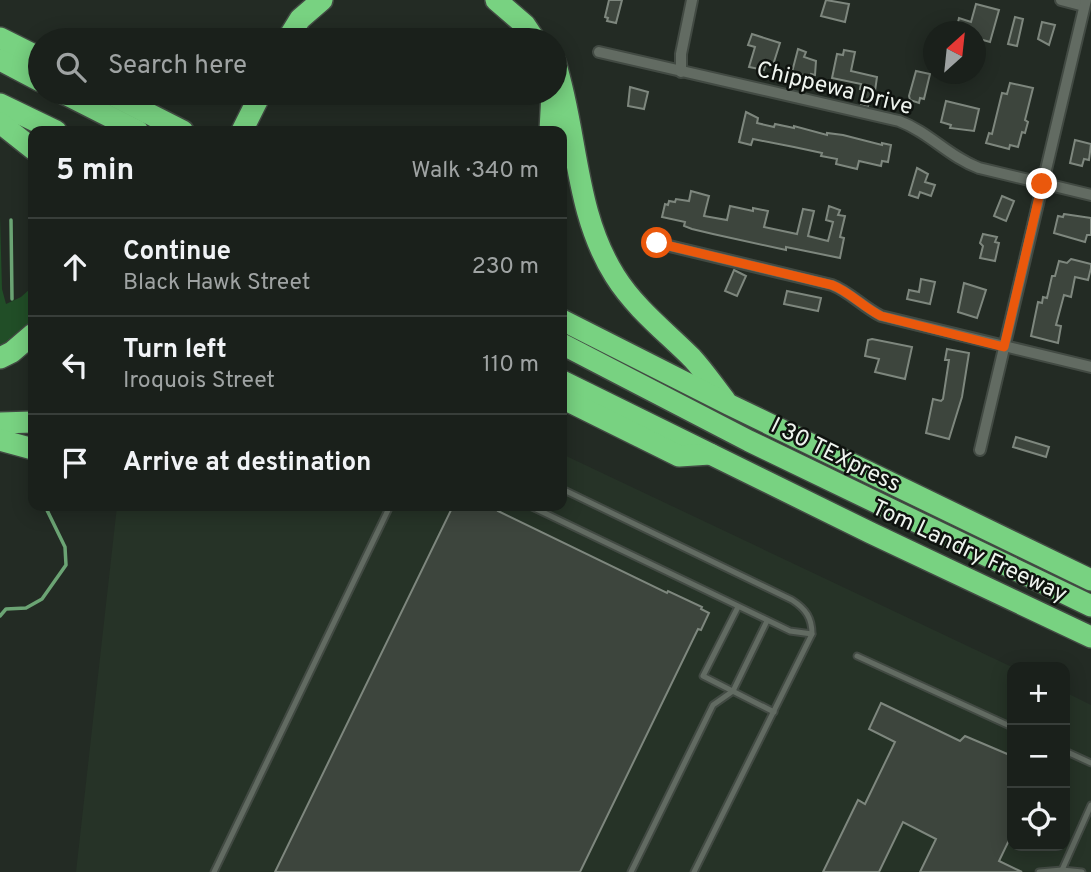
<!DOCTYPE html>
<meta charset="utf-8">
<style>
:root{--surface:#1a201b;--page:#272d28;--text:#f1f3f6;--muted:#9fa3a3;--line:#383e3a}
body{margin:0;font-family:Overpass,sans-serif;background:var(--page);color:var(--text)}
.controls{position:absolute;right:21px;bottom:21px;display:grid;overflow:hidden;border-radius:14px;box-shadow:0 4px 18px #0003}
.controls button{width:63px;height:63px;display:grid;place-items:center;padding:0;border:0;border-bottom:2px solid var(--line);background:var(--surface);color:var(--text);font:35px sans-serif}
.compass{position:absolute;left:923px;top:21px;width:63px;height:63px;border-radius:50%;background:var(--surface);box-shadow:0 4px 18px #0003;rotate:27deg}
.stop{position:absolute;width:21px;height:21px;margin:-16px;border:5px solid #ea580c;border-radius:50%;background:#fff}
.stop.end{background:#ea580c;border-color:#fff;box-shadow:0 2px 7px #0008}
.list{margin:0;padding:0;list-style:none}
h2{display:flex;justify-content:space-between;align-items:center;height:91px;margin:0;padding:0 28px;font-size:30px}
h2 small{font-size:23px;font-weight:400;color:var(--muted)}
.list li{display:grid;grid-template-columns:46px 1fr auto;gap:21px;align-items:center;box-sizing:border-box;height:98px;padding:0 28px;border-top:2px solid var(--line)}
.list b{display:block;font-size:26px;white-space:nowrap}
.list p{margin:0;font-size:23px;white-space:nowrap;color:var(--muted)}
.list em{font-size:23px;font-style:normal;color:var(--muted)}
.icon{flex:none;width:38px;height:38px;fill:none;stroke:currentColor;stroke-width:2;stroke-linecap:round;stroke-linejoin:round}
.map{position:relative;flex:none;width:1091px;height:872px;overflow:hidden}
.search{position:absolute;background:var(--surface);box-shadow:0 4px 18px #0003;left:28px;top:28px;width:539px;height:77px;display:flex;align-items:center;gap:18px;box-sizing:border-box;padding:0 24px;border-radius:38px;color:var(--muted);font-size:26px}
.panel{position:absolute;background:var(--surface);box-shadow:0 4px 18px #0003;left:28px;top:126px;width:539px;height:385px;border-radius:14px}
.map>svg:first-child{display:block}
.built{fill:#263327}
.green{fill:#214e27}
.lines{fill:none;stroke-linecap:round;stroke-linejoin:round}
.stream{stroke:#6ba474;stroke-width:3.5}
.building{fill:#3d453d;stroke:#7e877e;stroke-width:2}
.lane-casing{stroke:#424a43;stroke-width:9}
.street-casing{stroke:#424a43;stroke-width:14}
.highway-casing{stroke:#424a43;stroke-width:24}
.lane{stroke:#626b62;stroke-width:5}
.street{stroke:#626b62;stroke-width:10}
.highway{stroke:#78d281;stroke-width:21}
.route{stroke:#ea580c;stroke-width:9}
.labels{text-anchor:middle;stroke-width:5;stroke-linejoin:round;paint-order:stroke}
.street-label{font-size:23px;fill:#eff4ef;stroke:#0f130f}
</style>
<div class="map">
<svg width="1091" height="872" viewBox="0 0 1091 872">
<rect width="100%" height="100%" fill="#232b24"/>
<!-- built -->
<polygon class="built" points="562,454 1012,667 1012,846 1065,846 1065,692 1091,705 1091,872 76,872 117,506 562,506"/>
<!-- green -->
<polygon class="green" points="0,216 2,289 6,304 21,297 30,289 29,229 33,231 33,325 0,351"/>
<g class="lines">
<!-- stream -->
<g class="stream">
<polyline points="11,220 12,299"/>
<polyline points="0,616 6,609 26,608 42,599 66,565 65,547 45,506"/>
</g>
</g>
<!-- building -->
<g class="building">
<polygon points="609,0 622,0 616,23 607,21 608,18 605,17"/>
<polygon points="826,0 849,4 845,22 821,16"/>
<polygon points="976,4 999,10 990,42 976,38 976,32 956,30 959,18 971,22"/>
<polygon points="1015,17 1023,19 1017,46 1008,44"/>
<polygon points="1042,22 1055,25 1049,45 1038,39"/>
<polygon points="752,34 780,43 773,65 766,63 764,70 749,67 755,47 748,45"/>
<polygon points="798,49 806,52 804,57 816,61 815,75 811,74 810,77 792,72"/>
<polygon points="844,50 855,52 851,71 877,77 875,91 871,91 868,106 861,104 863,90 860,89 861,84 832,78 837,54 843,55"/>
<polygon points="916,71 930,74 924,99 920,98 919,103 910,100 909,96"/>
<polygon points="1010,83 1033,88 1025,120 1028,122 1025,133 1022,132 1018,147 1010,145 1009,149 986,143 989,133 992,134 1002,93 1007,94"/>
<polygon points="630,87 648,92 644,109 628,106"/>
<polygon points="946,101 979,109 974,131 950,128 951,125 941,122"/>
<polygon points="746,112 758,118 757,123 774,127 775,124 794,128 794,126 827,135 827,133 843,135 882,145 882,143 891,145 888,162 882,161 881,166 859,161 857,169 836,164 837,159 821,156 822,153 794,147 753,139 751,145 739,142"/>
<polygon points="1075,140 1091,144 1089,160 1084,159 1082,166 1070,163"/>
<polygon points="917,168 928,174 925,182 935,185 931,196 920,192 918,198 909,195"/>
<polygon points="691,191 709,196 704,216 727,220 730,206 753,211 753,208 768,211 764,227 797,234 803,209 814,211 808,236 828,241 833,222 826,220 829,206 840,210 838,215 845,216 840,237 844,238 840,258 786,247 786,250 713,234 692,229 684,226 685,222 662,217 665,204 668,205 669,201 675,202 676,199 689,201"/>
<polygon points="1002,196 1014,201 1006,221 994,216"/>
<polygon points="1064,214 1091,218 1091,235 1087,235 1085,242 1054,233 1058,216 1063,217"/>
<polygon points="983,234 997,237 995,242 999,243 995,261 980,258 983,246 980,243"/>
<polygon points="1071,259 1091,264 1091,268 1088,280 1075,277 1071,297 1064,295 1056,325 1061,326 1058,343 1031,336 1038,302 1042,303 1043,297 1047,298 1052,276 1055,276 1059,261 1067,263"/>
<polygon points="734,270 746,276 737,296 725,291"/>
<polygon points="921,279 935,282 930,304 907,299 909,290 919,292"/>
<polygon points="964,283 986,290 977,318 958,312"/>
<polygon points="787,291 821,298 818,311 784,304"/>
<polygon points="872,339 912,347 905,379 875,372 879,359 865,356 868,340"/>
<polygon points="947,349 969,353 962,397 949,439 926,433 933,399 941,401 943,399 949,360 945,360"/>
<polygon points="1016,437 1049,447 1046,457 1013,447"/>
<polygon points="453,506 492,506 499,509 498,511 667,593 668,591 702,607 701,609 709,613 701,630 698,629 580,872 275,872"/>
<polygon points="881,703 960,741 965,736 1012,756 1012,834 999,861 1022,872 920,872 936,839 903,822 879,872 823,872 858,800 865,804 895,742 869,729"/>
</g>
<g class="lines">
<!-- lane casing -->
<g class="lane-casing">
<g id="lane">
<path d="M 562,489 L 792,600 C 806,609 812,618 812,634 L 694,872"/>
<polyline points="530,506 790,631 812,634"/>
<polyline points="738,607 703,676 774,712"/>
<polyline points="857,656 1012,727"/>
<polyline points="1065,751 1091,763"/>
<polyline points="1062,870 1091,805"/>
<polyline points="214,872 390,506"/>
<polyline points="631,872 713,705 733,691 767,621"/>
<polyline points="1039,872 1062,870 1082,872"/>
</g>
</g>
<!-- street casing -->
<g class="street-casing">
<g id="street">
<polyline points="1061,0 1084,6"/>
<path d="M 599,52 L 899,121 C 929,132 949,157 979,168 L 1091,195"/>
<polyline points="681,72 681,54 692,0"/>
<path d="M 657,243 L 832,285 C 850,292 863,307 881,316 L 1091,367"/>
<polyline points="980,450 1086,0"/>
</g>
</g>
<!-- highway casing -->
<g class="highway-casing">
<g id="highway">
<polyline points="496,0 525,25 535,40"/>
<polyline points="0,38 40,58"/>
<polyline points="287,40 300,19 322,0"/>
<polyline points="0,60 40,81"/>
<path d="M 555,62 C 578,133 574,211 615,276 C 635,308 666,332 692,358 C 704,371 714,386 725,400"/>
<polyline points="63,93 138,131"/>
<polyline points="108,93 183,131"/>
<polyline points="0,104 56,131"/>
<polyline points="0,123 33,149"/>
<polyline points="242,131 261,93"/>
<polyline points="550,131 552,93"/>
<polyline points="562,320 728,404 1091,580"/>
<polyline points="562,344 749,441 1091,606"/>
<polyline points="0,358 12,352 33,334"/>
<polyline points="562,381 871,533 1091,637"/>
<polyline points="562,398 679,456 710,454"/>
<polyline points="0,423 33,422"/>
<polyline points="0,440 33,449"/>
</g>
</g>
<!-- lane -->
<use href="#lane" class="lane"/>
<!-- street -->
<use href="#street" class="street"/>
<!-- highway -->
<use href="#highway" class="highway"/>
</g>
<g class="lines">
<!-- route -->
<path class="route" d="M 657,243 L 832,285 C 850,292 863,307 881,316 L 1004,347 L 1042,184"/>
</g>
<g class="labels">
<!-- street labels -->
<g class="street-label">
<text transform="translate(835 87) rotate(14)" y="8">Chippewa Drive</text>
<text transform="translate(836 454) rotate(26)" y="8">I 30 TEXpress</text>
<text transform="translate(970 550) rotate(25)" y="8">Tom Landry Freeway</text>
</g>
</g>
</svg>
<div class="controls">
<button>+</button>
<button>−</button>
<button><svg class="icon" aria-label="locate" viewBox="0 0 24 24"><circle cx="12" cy="12" r="6"/><path d="M12 2v4M12 18v4M2 12h4M18 12h4"/></svg></button>
</div>
<svg class="compass" viewBox="-18 -18 36 36"><path d="M0-13l5 13h-10z" fill="#e53935"/><path d="M0 13l5-13h-10z" fill="#9fa3a3"/></svg>
<div class="stop" style="left:657px;top:243px"></div>
<div class="stop end" style="left:1042px;top:184px"></div>
<div class="search"><svg class="icon" aria-label="search" viewBox="0 0 24 24"><circle cx="10" cy="10" r="6"/><path d="M15 15l6 6"/></svg>Search here</div>
<section class="panel">
<h2>5 min<small>Walk · 340 m</small></h2>
<ul class="list">
<li><svg class="icon" aria-label="ahead" viewBox="0 0 24 24"><path d="M12 20V5M6 11l6-6 6 6"/></svg><div><b>Continue</b><p>Black Hawk Street</p></div><em>230 m</em></li>
<li><svg class="icon" aria-label="left" viewBox="0 0 24 24"><path d="M17 20v-9H6M10 6l-5 5 5 5"/></svg><div><b>Turn left</b><p>Iroquois Street</p></div><em>110 m</em></li>
<li><svg class="icon" aria-label="arrive" viewBox="0 0 24 24"><path d="M6 21V4h12l-3 4 3 4H6"/></svg><div><b>Arrive at destination</b></div></li>
</ul>
</section>
</div>
